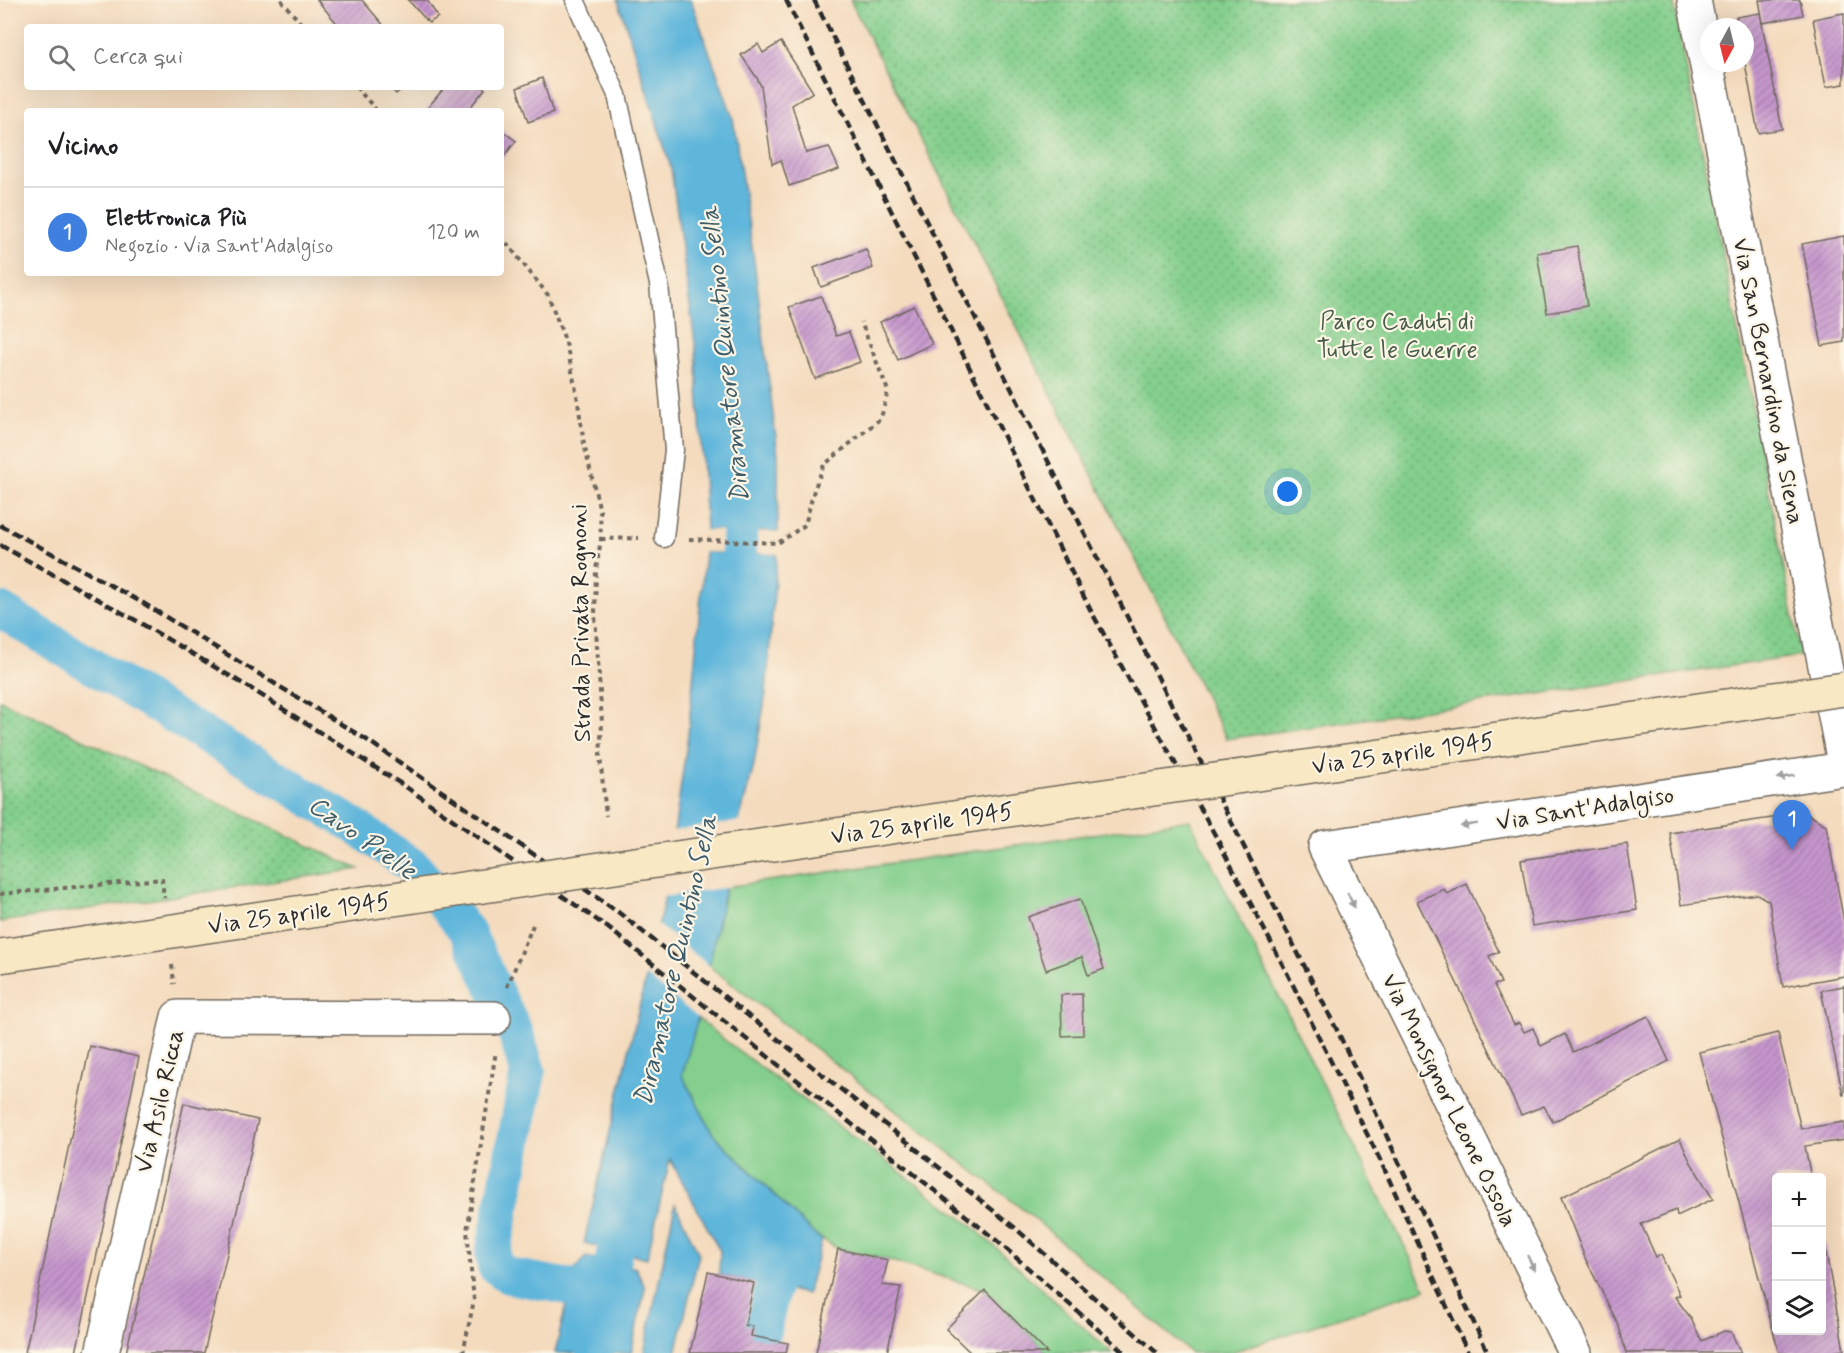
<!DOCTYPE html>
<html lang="it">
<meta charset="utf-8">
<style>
:root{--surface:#fff;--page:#f6f6f6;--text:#202124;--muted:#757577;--line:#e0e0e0;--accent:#d93025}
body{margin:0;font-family:Mynerve,sans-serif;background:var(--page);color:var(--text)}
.controls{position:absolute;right:18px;bottom:18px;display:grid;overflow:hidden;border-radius:6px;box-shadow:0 6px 24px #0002}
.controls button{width:54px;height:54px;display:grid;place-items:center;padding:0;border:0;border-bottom:2px solid var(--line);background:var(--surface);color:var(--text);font:30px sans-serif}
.compass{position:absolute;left:1700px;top:18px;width:54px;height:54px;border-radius:50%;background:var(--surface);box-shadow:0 6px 24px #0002;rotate:187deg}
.you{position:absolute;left:1288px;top:492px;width:21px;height:21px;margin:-15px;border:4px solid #fff;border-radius:50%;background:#1a73e8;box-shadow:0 0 0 9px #1a73e833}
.badge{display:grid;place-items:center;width:39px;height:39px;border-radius:50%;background:var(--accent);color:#fff;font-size:20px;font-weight:700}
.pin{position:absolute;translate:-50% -50px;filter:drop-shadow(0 2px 3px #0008)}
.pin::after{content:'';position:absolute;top:32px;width:21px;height:18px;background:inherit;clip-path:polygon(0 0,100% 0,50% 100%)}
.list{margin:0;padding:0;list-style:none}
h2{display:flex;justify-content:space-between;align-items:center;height:78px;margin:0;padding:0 24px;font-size:26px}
h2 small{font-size:20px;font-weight:400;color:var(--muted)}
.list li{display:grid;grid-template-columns:39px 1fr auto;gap:18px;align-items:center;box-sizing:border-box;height:90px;padding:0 24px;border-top:2px solid var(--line)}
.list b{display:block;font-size:22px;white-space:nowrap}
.list p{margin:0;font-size:20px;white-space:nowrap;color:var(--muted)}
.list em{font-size:20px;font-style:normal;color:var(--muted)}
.icon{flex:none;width:33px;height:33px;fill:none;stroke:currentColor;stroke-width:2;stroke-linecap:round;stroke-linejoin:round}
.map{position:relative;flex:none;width:1844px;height:1353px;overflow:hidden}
.search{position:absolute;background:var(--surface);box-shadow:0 6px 24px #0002;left:24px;top:24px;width:480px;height:66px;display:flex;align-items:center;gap:15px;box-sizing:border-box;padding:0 21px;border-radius:6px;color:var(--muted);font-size:22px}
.panel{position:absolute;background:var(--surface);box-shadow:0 6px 24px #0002;left:24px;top:108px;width:480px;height:168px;border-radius:6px}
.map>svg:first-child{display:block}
.grass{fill:#84cf8d;stroke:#587d5c;stroke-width:1.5}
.park{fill:url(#park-dots);stroke:#587d5c;stroke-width:1.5}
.water{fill:#5eb6db;stroke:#447083;stroke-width:1.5}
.pier{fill:#f4dbbe}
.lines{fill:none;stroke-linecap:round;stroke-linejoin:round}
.canal{stroke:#5eb6db;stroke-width:36}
.building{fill:url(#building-hatch)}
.lane-casing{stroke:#71695e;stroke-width:21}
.street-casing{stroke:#71695e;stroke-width:36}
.path{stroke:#71695e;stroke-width:4;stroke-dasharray:4.5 4.5;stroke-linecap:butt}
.lane{stroke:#fff;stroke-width:18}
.street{stroke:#fff;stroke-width:33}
.rail{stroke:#2b2b2b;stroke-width:4.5;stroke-dasharray:9 4.5;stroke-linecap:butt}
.secondary-bridge-casing{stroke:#71695e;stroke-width:36;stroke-linecap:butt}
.secondary-bridge{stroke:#f8e8c3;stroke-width:33}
.oneway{fill:#a0a0a0}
.labels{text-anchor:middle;stroke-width:4.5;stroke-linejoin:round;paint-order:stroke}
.park-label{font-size:24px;fill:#465c48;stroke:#fcf5e5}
.street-label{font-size:24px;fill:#2b2b2b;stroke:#fcf5e5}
.water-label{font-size:26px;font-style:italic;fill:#3d5c69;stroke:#fcf5e5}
</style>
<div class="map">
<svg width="1844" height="1353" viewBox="0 0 1844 1353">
<defs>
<pattern id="park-dots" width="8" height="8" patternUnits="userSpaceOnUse" patternTransform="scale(1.5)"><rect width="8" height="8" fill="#84cf8d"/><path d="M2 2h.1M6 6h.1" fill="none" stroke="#6ca873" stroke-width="1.8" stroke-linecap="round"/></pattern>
<pattern id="building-hatch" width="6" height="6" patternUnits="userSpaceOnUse" patternTransform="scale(1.5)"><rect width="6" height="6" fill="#c696cd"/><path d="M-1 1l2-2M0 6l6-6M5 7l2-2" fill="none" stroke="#a17ba7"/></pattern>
</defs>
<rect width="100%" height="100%" fill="#fcf5e5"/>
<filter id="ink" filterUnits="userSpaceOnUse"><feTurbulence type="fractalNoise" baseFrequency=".0167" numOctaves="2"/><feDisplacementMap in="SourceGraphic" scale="12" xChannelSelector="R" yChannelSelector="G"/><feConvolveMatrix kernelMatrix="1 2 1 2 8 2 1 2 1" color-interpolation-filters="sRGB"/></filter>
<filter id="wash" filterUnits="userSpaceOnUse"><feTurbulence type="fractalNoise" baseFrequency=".008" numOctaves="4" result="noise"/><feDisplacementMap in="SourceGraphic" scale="24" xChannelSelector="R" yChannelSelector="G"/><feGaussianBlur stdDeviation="1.35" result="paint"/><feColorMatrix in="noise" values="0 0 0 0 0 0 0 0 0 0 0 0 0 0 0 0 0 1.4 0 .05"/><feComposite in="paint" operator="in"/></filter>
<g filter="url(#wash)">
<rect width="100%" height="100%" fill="#f4dbbe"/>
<!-- grass -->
<g class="grass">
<polygon points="1190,820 1426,1289 1229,1353 1191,1353 1030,1215 709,966 726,887"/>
<polygon points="698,1018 727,1042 971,1225 1112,1353 1047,1353 985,1290 888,1260 838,1249 814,1234 713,1134 682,1075"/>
</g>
<!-- park -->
<g class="park">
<polygon points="850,0 1673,0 1801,656 1227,739"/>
<polygon points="0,700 359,869 0,922"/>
</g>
<!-- water -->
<g class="water">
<polygon points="618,0 691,0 733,118 755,268 778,455 778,532 706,530 696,350 671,168"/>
<polygon points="705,552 777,554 766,693 753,769 739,821 698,1018 682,1075 713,1134 814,1234 822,1240 807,1294 719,1275 720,1251 670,1159 647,1258 584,1243 665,896 688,735"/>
<polygon points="675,1204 699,1254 676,1353 644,1353"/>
<polygon points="586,1257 636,1268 645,1288 631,1353 555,1353 574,1271"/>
</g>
<!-- pier -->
<g class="pier">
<polygon points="706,530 778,532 778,535 706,533"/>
<polygon points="705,549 777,551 777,554 705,552"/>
<polygon points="742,821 729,887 662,897 672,831"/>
<polygon points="656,923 712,968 701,1020 645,975"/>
</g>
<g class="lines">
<!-- canal -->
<g class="canal">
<polyline points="735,603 739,554 740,482"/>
<polyline points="0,610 353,825 414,867 466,930 516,1034 528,1072 493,1254 495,1266 509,1276 607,1294"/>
<polyline points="594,1353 607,1294 623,1202"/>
<polyline points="758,1353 774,1281 768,1238"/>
</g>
</g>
<g id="blocks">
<!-- building -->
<g class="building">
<polygon points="317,0 362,0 385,27 340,27"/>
<polygon points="408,0 427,0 438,17 429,23"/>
<polygon points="1759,0 1800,0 1803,15 1763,23"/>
<polygon points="1760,13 1782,129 1758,133 1745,63 1745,27 1738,27 1736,17"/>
<polygon points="1844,13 1844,84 1826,87 1813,19"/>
<polygon points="781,42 813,92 792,105 806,153 829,147 839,169 789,186 781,160 772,164 761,86 757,78 741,55 758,44 763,53"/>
<polygon points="542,78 553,113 528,122 517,88"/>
<polygon points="390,87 404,87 396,94"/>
<polygon points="445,87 483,87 485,89 467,111 425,111"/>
<polygon points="501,130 516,141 501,160"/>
<polygon points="1844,236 1844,342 1822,346 1802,244"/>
<polygon points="1577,246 1587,306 1547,313 1537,253"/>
<polygon points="866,249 873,268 821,287 814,268"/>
<polygon points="821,296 836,336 849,332 860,362 815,379 789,307"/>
<polygon points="914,306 932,344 898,360 880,322"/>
<polygon points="1806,813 1826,825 1844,922 1844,976 1783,987 1769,901 1757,894 1681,905 1670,833"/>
<polygon points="1627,844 1637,910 1532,926 1521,860"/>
<polygon points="1467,884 1499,952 1489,956 1501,983 1494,985 1514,1025 1519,1023 1524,1032 1533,1028 1541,1046 1565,1034 1573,1052 1648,1016 1669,1061 1553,1122 1544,1106 1521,1115 1417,901 1444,889 1447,894"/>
<polygon points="1080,899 1104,969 1088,975 1082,957 1046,970 1028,917"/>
<polygon points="1844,986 1844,1095 1843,1095 1821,990"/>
<polygon points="1082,994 1083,1035 1062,1036 1061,995"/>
<polygon points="1778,1033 1801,1129 1844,1122 1844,1140 1805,1146 1811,1178 1776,1178 1776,1330 1822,1330 1823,1236 1844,1350 1826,1353 1779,1353 1699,1052"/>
<polygon points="90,1046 139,1057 76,1353 25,1353"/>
<polygon points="184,1103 258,1120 204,1353 126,1353"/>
<polygon points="1680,1139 1690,1161 1713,1199 1677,1216 1676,1210 1641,1224 1656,1257 1661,1255 1680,1295 1675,1297 1690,1317 1702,1341 1724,1331 1731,1332 1741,1353 1626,1353 1619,1326 1585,1258 1561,1197"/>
<polygon points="838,1249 888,1260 882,1285 901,1287 887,1353 816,1353"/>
<polygon points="708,1272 754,1283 745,1325 753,1326 751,1336 788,1343 786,1353 690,1353"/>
<polygon points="985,1290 1047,1353 971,1353 946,1329"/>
</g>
</g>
</g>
<g filter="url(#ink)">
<use href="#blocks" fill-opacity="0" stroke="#71695e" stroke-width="1.5"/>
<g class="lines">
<!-- lane casing -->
<g class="lane-casing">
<polyline id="lane" points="575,0 617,95 659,284 674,450 664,538"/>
</g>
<!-- street casing -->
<g class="street-casing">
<g id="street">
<polyline points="1694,0 1844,762"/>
<polyline points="102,1353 178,1017 494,1018"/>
<polyline points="1575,1353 1325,847 1844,769"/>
</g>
</g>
<!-- path -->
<g class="path">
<polyline points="281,0 304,27"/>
<polyline points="356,87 377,111"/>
<polyline points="501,236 548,295 566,343 577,395 584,444 600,511 601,539 596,570 595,614 602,723 600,756 606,816"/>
<polyline points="601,539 639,538"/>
<polyline points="689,539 778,543 805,525 814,490 824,465 881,418 888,391 861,322"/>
<polyline points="0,894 162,879 164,898"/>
<polyline points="172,965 174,984"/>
<polyline points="507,987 533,925"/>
<polyline points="463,1353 474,1300 467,1231 496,1051"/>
</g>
<!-- lane -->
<use href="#lane" class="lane"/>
<!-- street -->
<use href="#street" class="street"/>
<!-- rail -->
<g class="rail">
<polyline points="786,0 1091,611 1215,835 1288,975 1382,1164 1468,1353"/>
<polyline points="814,0 1339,1034 1488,1353"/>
<polyline points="0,525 143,603 367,740 618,912 1014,1227 1157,1353"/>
<polyline points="0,545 137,621 250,688 406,787 607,927 996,1240 1125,1353"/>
</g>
<!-- secondary-bridge casing -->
<g class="secondary-bridge-casing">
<polyline id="secondary-bridge" points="0,956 1844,689"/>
</g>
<!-- secondary-bridge -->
<use href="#secondary-bridge" class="secondary-bridge"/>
</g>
<!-- one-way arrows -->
<defs><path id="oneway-solid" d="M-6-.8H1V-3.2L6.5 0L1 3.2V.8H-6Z" transform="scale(1.5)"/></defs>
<g class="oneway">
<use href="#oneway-solid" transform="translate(1786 777) rotate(171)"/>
<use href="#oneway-solid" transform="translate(1469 825) rotate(171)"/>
<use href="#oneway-solid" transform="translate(1351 900) rotate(64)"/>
<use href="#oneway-solid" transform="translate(1531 1263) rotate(64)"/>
</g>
</g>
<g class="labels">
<!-- park labels -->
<g class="park-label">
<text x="1397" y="329">Parco Caduti di<tspan x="1397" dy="28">Tutte le Guerre</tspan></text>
</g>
<!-- street labels -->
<g class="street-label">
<text transform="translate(1769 381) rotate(79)" y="8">Via San Bernardino da Siena</text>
<text transform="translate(580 623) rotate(-91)" y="8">Strada Privata Rognoni</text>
<text transform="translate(1403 753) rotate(-8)" y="8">Via 25 aprile 1945</text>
<text transform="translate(1585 808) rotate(-9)" y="8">Via Sant'Adalgiso</text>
<text transform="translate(922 823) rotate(-8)" y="8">Via 25 aprile 1945</text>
<text transform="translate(299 913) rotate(-8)" y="8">Via 25 aprile 1945</text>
<text transform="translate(1450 1100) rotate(64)" y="8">Via Monsignor Leone Ossola</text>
<text transform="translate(159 1101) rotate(-77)" y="8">Via Asilo Ricca</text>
</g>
<!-- water labels -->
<g class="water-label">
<text transform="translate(724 355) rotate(-96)" y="9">Diramatore Quintino Sella</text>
<text transform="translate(363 837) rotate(35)" y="9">Cavo Prelle</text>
<text transform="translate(675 960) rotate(-77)" y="9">Diramatore Quintino Sella</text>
</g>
</g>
</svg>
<div class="controls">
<button>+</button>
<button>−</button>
<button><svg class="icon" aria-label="layers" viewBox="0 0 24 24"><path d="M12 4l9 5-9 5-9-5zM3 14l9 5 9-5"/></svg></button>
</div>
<svg class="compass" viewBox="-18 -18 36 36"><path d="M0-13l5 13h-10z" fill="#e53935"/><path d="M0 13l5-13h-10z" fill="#757577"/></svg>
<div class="you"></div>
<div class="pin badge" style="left:1792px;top:850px;background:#3f7fe0">1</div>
<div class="search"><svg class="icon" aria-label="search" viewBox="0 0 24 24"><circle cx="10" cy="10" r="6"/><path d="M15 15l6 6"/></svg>Cerca qui</div>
<section class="panel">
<h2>Vicino<small></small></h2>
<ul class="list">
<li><span class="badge" style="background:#3f7fe0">1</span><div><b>Elettronica Più</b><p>Negozio · Via Sant'Adalgiso</p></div><em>120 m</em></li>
</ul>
</section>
</div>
